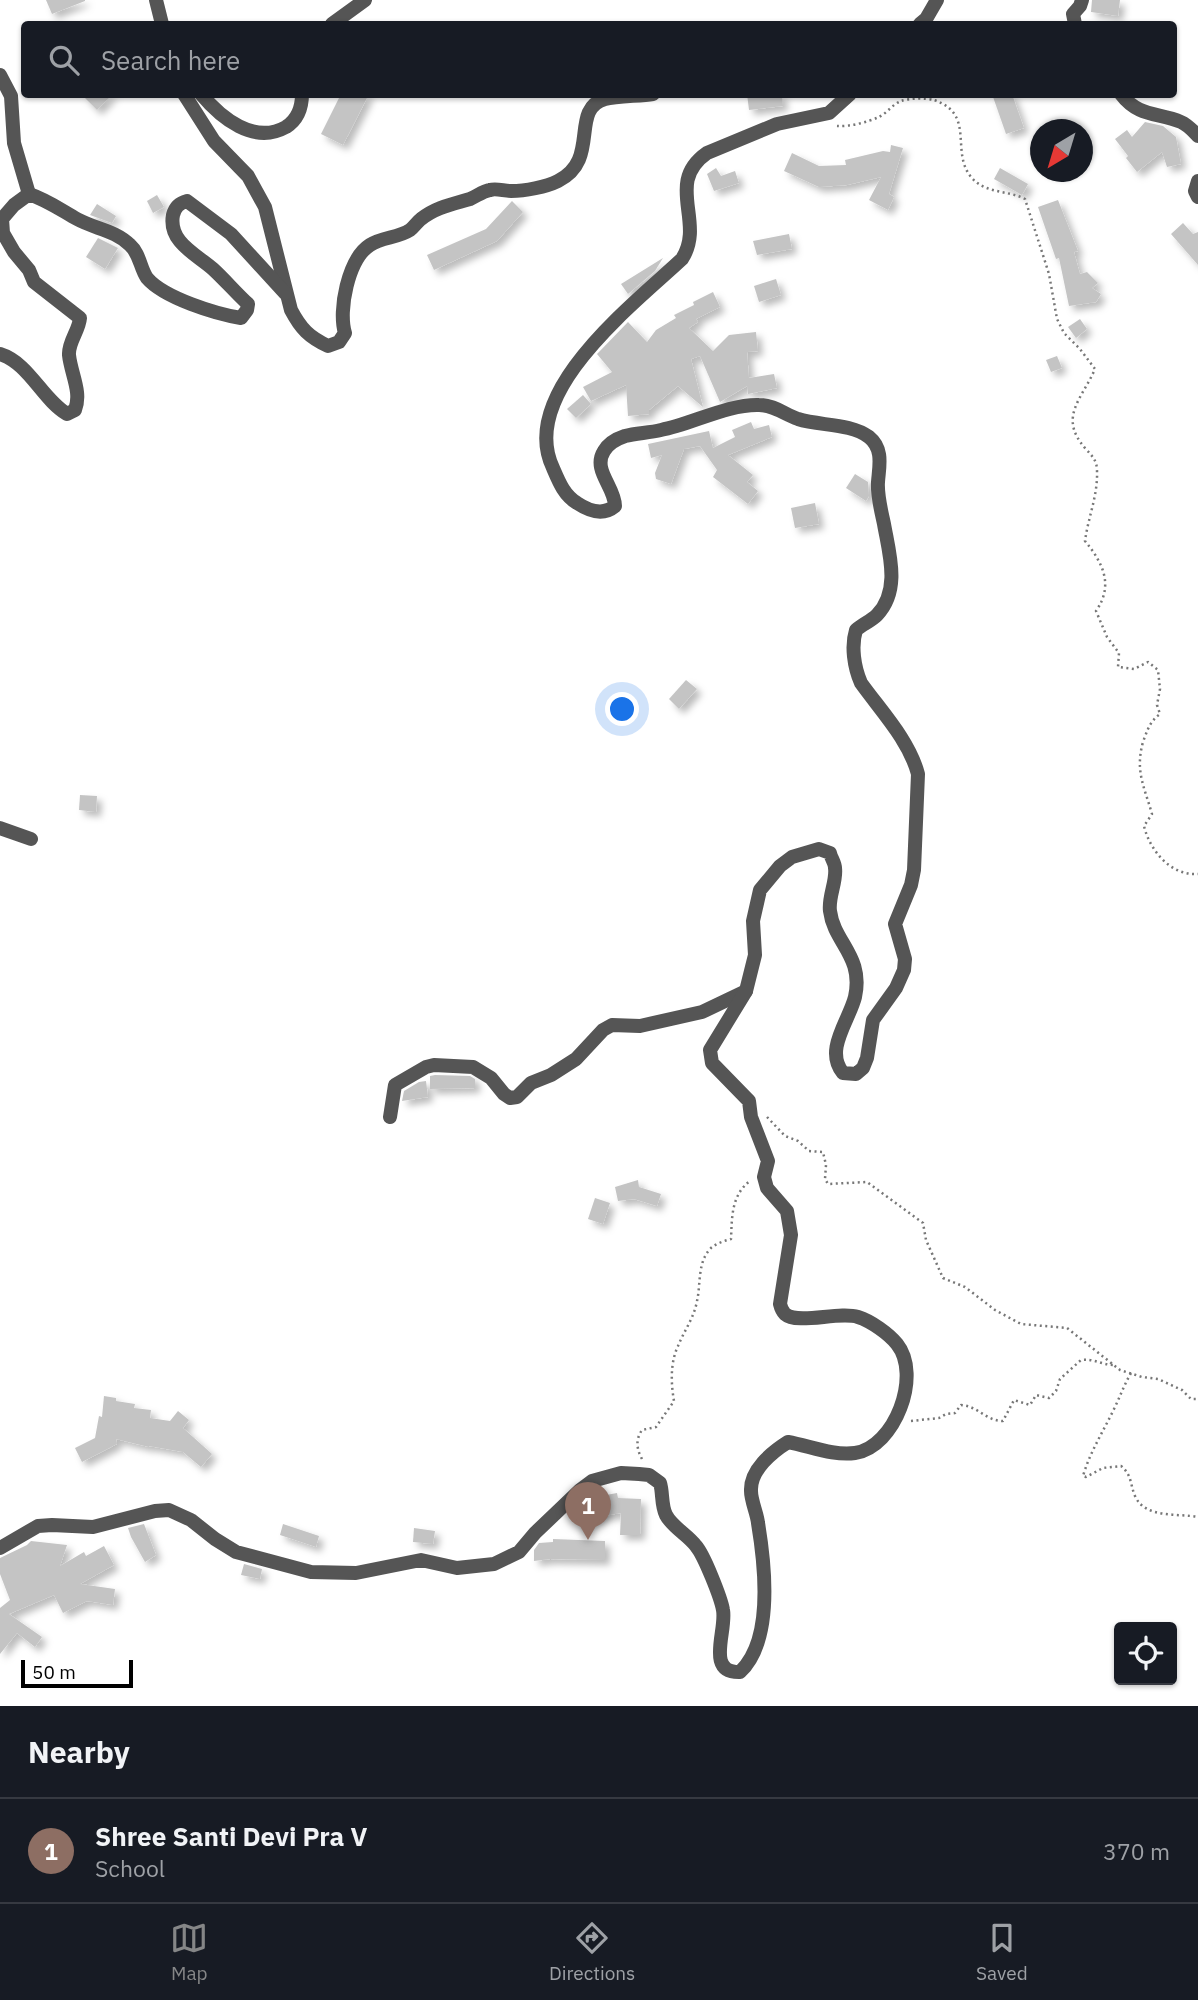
<!DOCTYPE html>
<style>
:root{--surface:#171b24;--page:#20242c;--text:#f1f3f6;--muted:#9ea1a6;--line:#363941;--accent:#858687}
body{margin:0;font-family:"IBM Plex Sans",sans-serif;background:var(--page);color:var(--text)}
.controls{position:absolute;right:21px;bottom:21px;display:grid;overflow:hidden;border-radius:7px;box-shadow:0 2px 5px #0004}
.controls button{width:63px;height:63px;display:grid;place-items:center;padding:0;border:0;border-bottom:2px solid var(--line);background:var(--surface);color:var(--text);font:35px sans-serif}
.compass{position:absolute;left:1030px;top:119px;width:63px;height:63px;border-radius:50%;background:var(--surface);box-shadow:0 2px 5px #0004;rotate:218deg}
.scale{position:absolute;left:21px;bottom:18px;width:112px;box-sizing:border-box;padding-left:7px;border:4px solid #000;border-top:0;font-size:19px;line-height:24px;white-space:nowrap;color:#000;-webkit-text-stroke:5px #fff;paint-order:stroke}
.you{position:absolute;left:623px;top:710px;width:24px;height:24px;margin:-18px;border:5px solid #fff;border-radius:50%;background:#1a73e8;box-shadow:0 0 0 10px #1a73e833}
.badge{display:grid;place-items:center;width:46px;height:46px;border-radius:50%;background:var(--accent);color:#fff;font-size:23px;font-weight:700}
.pin{position:absolute;translate:-50% -58px;filter:drop-shadow(0 2px 4px #0008)}
.pin::after{content:'';position:absolute;top:37px;width:24px;height:21px;background:inherit;clip-path:polygon(0 0,100% 0,50% 100%)}
.list{margin:0;padding:0;list-style:none}
h2{display:flex;justify-content:space-between;align-items:center;height:91px;margin:0;padding:0 28px;font-size:30px}
h2 small{font-size:23px;font-weight:400;color:var(--muted)}
.list li{display:grid;grid-template-columns:46px 1fr auto;gap:21px;align-items:center;box-sizing:border-box;height:105px;padding:0 28px;border-top:2px solid var(--line)}
.list b{display:block;font-size:26px;white-space:nowrap}
.list p{margin:0;font-size:23px;white-space:nowrap;color:var(--muted)}
.list em{font-size:23px;font-style:normal;color:var(--muted)}
.icon{flex:none;width:38px;height:38px;fill:none;stroke:currentColor;stroke-width:2;stroke-linecap:round;stroke-linejoin:round}
.map{position:relative;flex:none;width:1198px;height:1706px;overflow:hidden}
.search{position:absolute;background:var(--surface);box-shadow:0 2px 5px #0004;left:21px;right:21px;top:21px;height:77px;display:flex;align-items:center;gap:18px;box-sizing:border-box;padding:0 24px;border-radius:7px;color:var(--muted);font-size:26px}
.sheet{height:196px;background:var(--surface)}
nav{display:flex;justify-content:space-around;align-items:center;box-sizing:border-box;height:98px;border-top:2px solid var(--line);background:var(--surface);font-size:19px;color:var(--muted)}
nav a{display:grid;justify-items:center;gap:4px}
nav .on{color:var(--accent)}
.map>svg:first-child{display:block}
.building{fill:#c4c4c4;filter:url(#shadow)}
.lines{fill:none;stroke-linecap:round;stroke-linejoin:round}
.path{stroke:#777;stroke-width:2.5;stroke-dasharray:2 3.5;stroke-linecap:butt}
.minor{stroke:#555;stroke-width:14}
.tertiary{stroke:#555;stroke-width:14}
</style>
<div class="map">
<svg width="1198" height="1706" viewBox="0 0 1198 1706">
<defs>
<filter id="shadow"><feDropShadow dx="5" dy="5" stdDeviation="3.5" flood-color="#0004"/></filter>
</defs>
<rect width="100%" height="100%" fill="#fff"/>
<!-- building -->
<g class="building">
<polygon points="46,0 85,0 85,1 52,14"/>
<polygon points="1092,0 1120,0 1118,16 1091,12"/>
<polygon points="81,94 113,94 97,110"/>
<polygon points="341,94 369,94 343,145 321,134"/>
<polygon points="747,94 782,94 783,106 749,110"/>
<polygon points="992,94 1012,94 1024,128 1006,134"/>
<polygon points="1145,122 1163,126 1176,137 1181,164 1167,167 1162,152 1137,172 1126,158 1128,156 1115,139 1127,130 1132,137"/>
<polygon points="891,145 903,148 889,194 894,197 888,210 869,200 881,177 847,185 819,187 784,171 792,153 819,166 846,165 845,160 883,151 890,152"/>
<polygon points="716,168 721,176 735,171 739,183 714,191 707,174"/>
<polygon points="1000,168 1028,184 1022,195 994,179"/>
<polygon points="157,195 164,207 153,213 147,201"/>
<polygon points="1058,200 1078,251 1074,252 1080,274 1087,272 1098,283 1092,288 1101,294 1096,302 1069,306 1059,258 1056,259 1038,207"/>
<polygon points="512,201 523,212 497,241 434,270 427,255 486,229"/>
<polygon points="97,204 116,216 112,223 90,215"/>
<polygon points="1183,223 1193,234 1198,232 1198,265 1171,234"/>
<polygon points="789,234 792,249 757,255 753,241"/>
<polygon points="98,238 118,248 105,269 86,257"/>
<polygon points="663,258 655,271 628,294 621,284"/>
<polygon points="776,279 781,295 759,302 754,286"/>
<polygon points="713,292 720,307 696,319 698,322 689,328 713,351 729,335 756,332 758,351 747,352 749,378 774,374 777,388 748,394 747,386 720,402 700,356 691,359 703,407 678,386 649,410 649,414 628,416 626,385 591,401 583,387 612,372 597,354 628,322 647,342 656,330 676,318 674,315 694,305 693,302"/>
<polygon points="1080,319 1087,329 1076,338 1068,327"/>
<polygon points="1057,356 1062,368 1051,372 1046,360"/>
<polygon points="583,395 591,404 576,418 567,409"/>
<polygon points="751,422 754,429 769,425 772,437 728,455 753,475 747,482 758,491 748,504 713,477 717,470 700,446 684,449 671,484 656,479 655,473 662,455 651,458 648,444 709,431 713,448 735,437 732,430"/>
<polygon points="855,474 868,482 869,496 866,501 846,488"/>
<polygon points="815,503 819,524 795,528 791,508"/>
<polygon points="686,680 697,689 679,709 669,699"/>
<polygon points="80,795 97,796 96,812 79,810"/>
<polygon points="435,1075 470,1076 475,1079 475,1088 430,1089 430,1076"/>
<polygon points="426,1081 428,1097 402,1101 404,1091 419,1082"/>
<polygon points="638,1180 639,1187 661,1194 657,1206 634,1199 618,1201 615,1187"/>
<polygon points="595,1198 610,1203 603,1224 588,1219"/>
<polygon points="104,1396 116,1398 116,1401 135,1404 134,1408 151,1410 150,1418 170,1421 178,1411 189,1420 183,1428 212,1454 201,1467 183,1452 149,1446 149,1447 116,1439 117,1444 82,1462 75,1448 95,1438 99,1416 102,1417"/>
<polygon points="617,1493 618,1498 641,1499 640,1535 620,1535 621,1513 586,1519 583,1501 585,1499"/>
<polygon points="144,1524 156,1555 145,1562 131,1537 128,1528"/>
<polygon points="283,1524 319,1536 316,1547 280,1535"/>
<polygon points="414,1528 435,1531 433,1544 413,1542"/>
<polygon points="553,1539 605,1541 605,1560 550,1559 534,1561 534,1550 539,1543 553,1542"/>
<polygon points="31,1541 67,1545 60,1566 84,1552 86,1556 104,1546 114,1565 80,1584 115,1589 113,1605 87,1601 63,1613 54,1595 9,1614 42,1637 35,1647 17,1633 0,1654 0,1608 10,1600 0,1574 0,1558 27,1545"/>
<polygon points="244,1564 262,1569 260,1579 241,1575"/>
</g>
<g class="lines">
<!-- path -->
<g class="path">
<path d="M 837,126 C 849,127 868,122 879,117 C 887,113 893,104 901,101 C 909,98 926,98 934,100 C 976,114 950,151 971,177 C 985,194 1008,190 1025,199 L 1049,274 L 1057,319 L 1064,333 L 1080,349 L 1095,369 C 1082,399 1058,417 1085,448 C 1092,456 1097,460 1097,471 C 1098,495 1088,518 1085,541 C 1103,563 1114,585 1096,611 L 1107,637 L 1119,653 L 1118,667 L 1134,669 L 1148,662 L 1158,670 L 1160,689 L 1157,705 L 1160,714 C 1150,721 1147,731 1143,742 C 1135,771 1144,786 1152,814 L 1144,826 C 1150,851 1171,876 1198,874"/>
<polyline points="767,1117 785,1136 798,1141 809,1151 823,1152 826,1165 825,1179 828,1184 867,1182 923,1223 926,1240 943,1278 965,1287 995,1310 1021,1324 1067,1328 1120,1370 1142,1377 1158,1379 1182,1390 1191,1399 1198,1399"/>
<path d="M 1131,1373 C 1124,1385 1120,1397 1114,1409 C 1103,1432 1090,1452 1083,1476 L 1086,1477 L 1103,1468 L 1121,1466 C 1132,1475 1130,1484 1135,1496 C 1145,1519 1178,1513 1198,1517"/>
<path d="M 911,1421 L 939,1418 L 946,1414 L 955,1413 L 961,1405 C 978,1406 986,1421 1003,1421 L 1014,1400 L 1030,1405 L 1036,1395 L 1049,1398 L 1056,1391 L 1060,1379 L 1081,1360 C 1093,1358 1102,1365 1114,1365"/>
<path d="M 642,1459 C 637,1450 635,1440 642,1430 L 656,1427 L 674,1401 C 671,1384 670,1363 678,1346 C 684,1331 694,1318 697,1301 C 701,1284 697,1262 711,1248 C 717,1243 724,1241 731,1239 C 732,1217 731,1195 751,1180"/>
</g>
<!-- minor -->
<g class="minor">
<polyline points="920,24 926,19 937,0"/>
<polyline points="1075,24 1073,14 1080,6 1082,0"/>
<polyline points="0,75 11,96 14,143 29,194"/>
<path d="M 184,94 L 214,141 L 248,176 L 265,207 L 291,310 C 301,329 309,337 328,346 L 339,342 L 345,333 C 338,311 348,259 370,245 C 382,237 398,238 410,230 C 414,227 417,222 421,219 C 436,207 453,204 470,199 C 477,196 483,191 490,190 C 496,188 504,191 511,191 C 525,191 546,187 558,181 C 601,160 569,109 605,99 C 616,96 640,96 653,94"/>
<path d="M 1121,94 C 1139,118 1159,112 1181,122 C 1188,125 1193,131 1198,136"/>
<polyline points="1198,181 1195,191 1198,197"/>
<path d="M 0,354 C 29,363 42,399 67,414 L 75,410 C 82,392 71,374 69,355 C 68,342 79,331 80,318 L 34,282 L 29,270 L 14,252 L 3,233 L 2,219 L 14,205 L 29,194 C 47,200 61,210 77,219 C 95,229 115,230 130,245 C 140,254 140,268 147,278 C 164,298 216,314 241,318 L 247,310 L 248,304 C 236,293 225,280 213,269 C 196,254 168,242 173,215 C 175,207 179,203 187,201 L 231,234 L 285,293"/>
<polyline points="0,828 31,839"/>
<polyline points="390,1117 395,1085 426,1067 434,1065 473,1067 491,1078 504,1094 510,1098 517,1097 531,1083 551,1075 576,1059 603,1030 612,1025 640,1026 702,1012 746,991"/>
<path d="M 0,1548 L 38,1526 L 52,1525 L 93,1527 L 155,1511 L 169,1510 L 191,1520 L 215,1539 L 236,1552 L 311,1572 L 356,1573 L 421,1560 L 457,1568 L 494,1564 L 519,1552 L 535,1533 L 580,1490 L 592,1481 L 621,1473 L 639,1474 L 649,1475 L 660,1483 C 663,1492 661,1505 666,1515 C 672,1527 688,1535 696,1546 C 704,1555 721,1598 723,1610 C 727,1631 705,1673 740,1672 C 774,1640 765,1565 758,1523 C 757,1513 751,1501 751,1491 C 750,1470 772,1452 788,1442 C 810,1446 833,1456 855,1453 C 895,1447 922,1375 897,1344 C 889,1334 871,1321 858,1317 C 839,1311 797,1325 785,1314 C 782,1311 781,1308 780,1304 L 791,1235 L 787,1211 L 767,1188 L 764,1177 L 768,1161 L 751,1117 L 749,1101 L 712,1063 L 710,1050 L 746,991 L 755,955 L 753,921 L 760,890 L 780,866 L 792,857 L 819,849 L 830,853 C 831,858 835,863 835,868 C 837,881 828,897 830,911 C 834,943 864,956 855,997 C 849,1021 824,1050 843,1073 L 856,1074 L 863,1068 L 867,1058 L 873,1020 L 896,988 L 904,970 L 905,959 L 895,924 L 911,885 L 914,870 L 918,774 C 909,740 881,711 861,683 C 854,667 851,646 856,630 C 863,624 871,621 877,615 C 901,590 889,553 884,524 C 881,510 877,495 878,482 C 879,467 884,449 869,437 C 850,423 820,426 798,419 C 784,414 774,405 759,405 C 728,404 692,424 661,430 C 649,433 636,433 625,436 C 616,439 608,444 604,451 C 592,470 615,487 615,506 C 603,516 589,511 577,503 C 564,495 559,482 553,468 C 517,393 634,304 682,259 C 706,222 664,183 707,153 L 777,124 L 829,113 L 850,94"/>
</g>
<!-- tertiary -->
<g class="tertiary">
<polyline points="156,0 162,24"/>
<polyline points="332,24 365,0"/>
<path d="M 201,94 C 221,118 254,145 286,127 C 297,120 302,108 302,94"/>
</g>
</g>
</svg>
<div class="controls">
<button><svg class="icon" aria-label="locate" viewBox="0 0 24 24"><circle cx="12" cy="12" r="6"/><path d="M12 2v4M12 18v4M2 12h4M18 12h4"/></svg></button>
</div>
<svg class="compass" viewBox="-18 -18 36 36"><path d="M0-13l5 13h-10z" fill="#e53935"/><path d="M0 13l5-13h-10z" fill="#9ea1a6"/></svg>
<div class="scale">50 m</div>
<div class="you"></div>
<div class="pin badge" style="left:588px;top:1540px;background:#8d6e63">1</div>
<div class="search"><svg class="icon" aria-label="search" viewBox="0 0 24 24"><circle cx="10" cy="10" r="6"/><path d="M15 15l6 6"/></svg>Search here</div>
</div>
<section class="sheet">
<h2>Nearby<small></small></h2>
<ul class="list">
<li><span class="badge" style="background:#8d6e63">1</span><div><b>Shree Santi Devi Pra V</b><p>School</p></div><em>370 m</em></li>
</ul>
</section>
<nav>
<a class="on"><svg class="icon" aria-label="map" viewBox="0 0 24 24"><path d="M3 6l6-2 6 2 6-2v14l-6 2-6-2-6 2zM9 4v14M15 6v14"/></svg>Map</a>
<a><svg class="icon" aria-label="directions" viewBox="0 0 24 24"><path d="M12 3l9 9-9 9-9-9zM9 14v-3h6M13 9l2 2-2 2"/></svg>Directions</a>
<a><svg class="icon" aria-label="saved" viewBox="0 0 24 24"><path d="M7 4h10v16l-5-4-5 4z"/></svg>Saved</a>
</nav>
